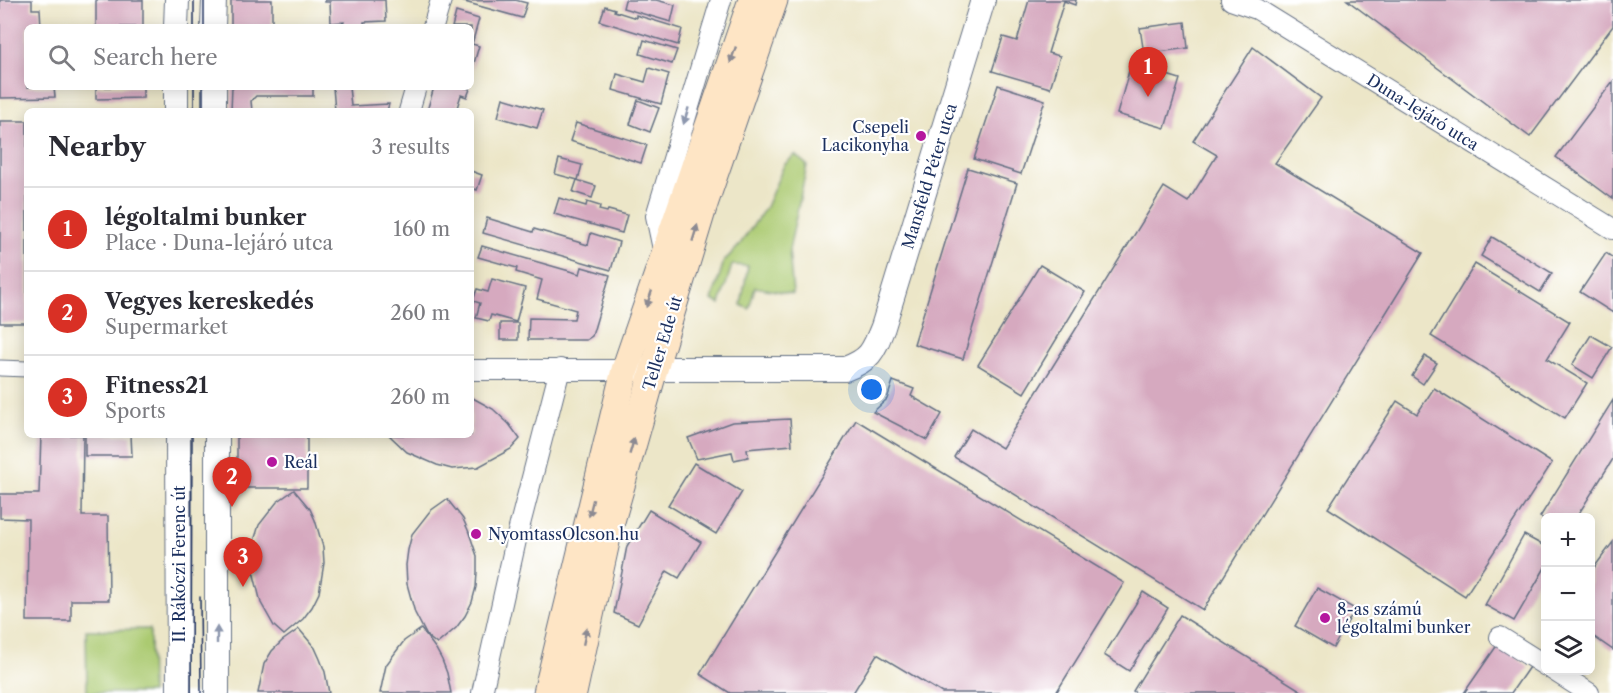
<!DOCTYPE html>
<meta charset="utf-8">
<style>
:root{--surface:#fff;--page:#f7f7f7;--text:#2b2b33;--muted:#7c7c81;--line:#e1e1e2;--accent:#d93025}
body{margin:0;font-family:"Libre Caslon Text",serif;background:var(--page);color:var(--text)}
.controls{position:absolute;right:18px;bottom:18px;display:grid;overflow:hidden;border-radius:9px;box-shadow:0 3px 15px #0003}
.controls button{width:54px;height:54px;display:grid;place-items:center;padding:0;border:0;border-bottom:2px solid var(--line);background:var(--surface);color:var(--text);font:30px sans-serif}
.you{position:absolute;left:872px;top:390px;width:21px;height:21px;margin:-15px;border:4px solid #fff;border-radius:50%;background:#1a73e8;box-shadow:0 0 0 9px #1a73e833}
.badge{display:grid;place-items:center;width:39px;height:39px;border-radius:50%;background:var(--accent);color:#fff;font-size:20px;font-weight:700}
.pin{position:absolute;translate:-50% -50px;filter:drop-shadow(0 2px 3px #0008)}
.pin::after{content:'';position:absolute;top:32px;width:21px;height:18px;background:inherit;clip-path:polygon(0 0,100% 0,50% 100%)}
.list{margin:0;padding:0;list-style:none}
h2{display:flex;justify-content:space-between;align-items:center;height:78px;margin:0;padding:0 24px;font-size:26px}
h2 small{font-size:20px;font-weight:400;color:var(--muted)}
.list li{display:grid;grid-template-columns:39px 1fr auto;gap:18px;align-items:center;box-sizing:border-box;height:84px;padding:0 24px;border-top:2px solid var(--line)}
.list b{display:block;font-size:22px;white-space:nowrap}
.list p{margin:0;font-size:20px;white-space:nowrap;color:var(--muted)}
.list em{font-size:20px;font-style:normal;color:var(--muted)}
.icon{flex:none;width:33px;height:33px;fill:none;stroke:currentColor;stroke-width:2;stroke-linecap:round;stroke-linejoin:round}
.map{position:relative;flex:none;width:1613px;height:693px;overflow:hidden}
.search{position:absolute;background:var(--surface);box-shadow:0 3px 15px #0003;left:24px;top:24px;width:450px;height:66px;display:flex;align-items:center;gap:15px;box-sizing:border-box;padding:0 21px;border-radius:9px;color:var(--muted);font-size:22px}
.panel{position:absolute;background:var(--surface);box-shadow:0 3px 15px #0003;left:24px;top:108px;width:450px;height:330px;border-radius:9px}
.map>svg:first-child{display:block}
.green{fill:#abca71;stroke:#637c68;stroke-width:1.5}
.building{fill:#d6a9bf}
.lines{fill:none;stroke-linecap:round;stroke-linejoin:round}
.pedestrian-casing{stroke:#646f83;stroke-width:17}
.minor-casing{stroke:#646f83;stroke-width:22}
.tertiary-casing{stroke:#646f83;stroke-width:26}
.secondary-casing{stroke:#646f83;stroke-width:29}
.pedestrian{stroke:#fff;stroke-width:15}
.minor{stroke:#fff;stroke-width:20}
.tertiary{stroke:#fff;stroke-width:24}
.secondary{stroke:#fee5c5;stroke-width:27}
.tram{stroke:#1b2f5e;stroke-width:1.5}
.oneway{fill:#8c8a92}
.oneway2{fill:#8d97ae}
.poi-dot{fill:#b5179e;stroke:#fff;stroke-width:2}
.labels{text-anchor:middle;stroke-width:4.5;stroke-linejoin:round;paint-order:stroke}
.street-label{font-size:16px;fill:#1b2f5e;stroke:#fff}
.poi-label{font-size:16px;fill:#1b2f5e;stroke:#fff;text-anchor:start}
</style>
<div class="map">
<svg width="1613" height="693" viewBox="0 0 1613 693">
<rect width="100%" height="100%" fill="#fff"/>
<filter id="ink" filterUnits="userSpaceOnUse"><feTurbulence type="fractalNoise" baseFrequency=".0167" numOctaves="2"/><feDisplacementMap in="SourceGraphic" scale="12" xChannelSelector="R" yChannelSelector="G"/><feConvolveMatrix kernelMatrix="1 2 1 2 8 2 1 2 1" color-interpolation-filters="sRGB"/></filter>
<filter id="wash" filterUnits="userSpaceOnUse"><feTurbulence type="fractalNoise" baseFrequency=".008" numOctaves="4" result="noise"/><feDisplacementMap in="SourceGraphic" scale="24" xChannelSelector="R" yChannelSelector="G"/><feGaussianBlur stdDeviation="1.35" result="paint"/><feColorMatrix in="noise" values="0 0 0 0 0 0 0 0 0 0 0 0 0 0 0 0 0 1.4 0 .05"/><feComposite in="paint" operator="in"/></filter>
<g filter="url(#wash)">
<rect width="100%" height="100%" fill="#ece6c8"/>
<!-- green -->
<g class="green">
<polygon points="795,155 807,165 789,250 793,294 755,287 749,309 741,305 748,266 732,265 720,304 712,300 724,261 738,247 766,207 784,165"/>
<polygon points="150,629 151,693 87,693 86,630"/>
</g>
<g id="blocks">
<!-- building -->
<g class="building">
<polygon points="0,0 32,0 32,9 40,9 41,27 27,27 27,87 54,87 55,97 0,98"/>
<rect x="96" y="0" width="47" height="27"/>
<rect x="231" y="0" width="41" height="27"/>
<polygon points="325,0 385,0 386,21 364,22 364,27 343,27 344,22 331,23 330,2 325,2"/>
<polygon points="515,0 527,3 522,18 461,1"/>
<polygon points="625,0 656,0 675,5 671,22 623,8"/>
<polygon points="1029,0 1076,0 1075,5 1064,1 1048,53 1060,56 1050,88 992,71 1003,37 1017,41"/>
<polygon points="1347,0 1613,0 1613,26 1530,137"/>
<polygon points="605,6 615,9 614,11 636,18 636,15 682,29 678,45 600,21"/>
<polygon points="456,12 479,19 472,44 479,46 472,70 471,27 452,27"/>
<polygon points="1185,22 1188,48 1144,54 1140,28"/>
<polygon points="644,40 677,50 672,64 640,54"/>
<polygon points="1253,47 1321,98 1275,163 1423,253 1203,610 954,457 971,429 1002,448 1164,187 1188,202 1217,155 1193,141"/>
<polygon points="1131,64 1180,79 1165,128 1117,114"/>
<polygon points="649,68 669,74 661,104 613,90 617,74 645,82"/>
<polygon points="1613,81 1613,199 1556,157"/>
<polygon points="998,85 1045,100 1021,174 974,159"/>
<polygon points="96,87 143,87 143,98 96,99"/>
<polygon points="232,87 313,87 313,96 256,96 251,101 252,111 231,111"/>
<polygon points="333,87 349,87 351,106 389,104 387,111 335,111"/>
<polygon points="434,87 463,87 470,89 467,97 461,95 456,111 427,111"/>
<polygon points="503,98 543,110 537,128 498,117"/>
<polygon points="638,100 659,108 650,132 630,124"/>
<rect x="0" y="121" width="27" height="202"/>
<polygon points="576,123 647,145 641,163 570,141"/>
<polygon points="559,159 582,165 578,180 555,174"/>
<polygon points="968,168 1017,183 963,359 914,344"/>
<polygon points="471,171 482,175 477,190 471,188"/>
<polygon points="577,180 596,186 592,198 573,192"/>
<polygon points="559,198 586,206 587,202 600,206 599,210 607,212 608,210 627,215 622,233 554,214"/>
<polygon points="487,218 533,232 534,229 588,245 591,233 619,242 611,270 483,233"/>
<polygon points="1492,237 1552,273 1540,292 1481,256"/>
<polygon points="482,246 580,274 582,267 610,275 592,336 586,340 528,340 529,318 574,319 576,310 537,299 542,280 516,272 517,268 478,257"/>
<polygon points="1606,253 1613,258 1613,313 1580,292"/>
<polygon points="1475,264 1570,322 1547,359 1587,383 1565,418 1431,336"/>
<polygon points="1040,265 1085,292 1024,393 978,365"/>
<polygon points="492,279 525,288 516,322 491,315 489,321 476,318 480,303 473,301 477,289 488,292"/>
<rect x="500" y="323" width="18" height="17"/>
<polygon points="1591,335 1612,347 1593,378 1572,365"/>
<polygon points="1425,356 1437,363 1423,384 1412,376"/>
<polygon points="893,381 914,389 911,396 942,414 927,440 873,412 887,399"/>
<polygon points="1434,388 1552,463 1465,596 1328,508 1397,401 1417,414"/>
<polygon points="471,397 493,409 509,424 520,439 511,449 478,467 452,469 437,465 407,452 389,435 471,435"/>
<polygon points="1613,400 1613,459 1576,518 1546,518 1546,520 1540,517"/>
<polygon points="790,419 792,445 747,449 748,457 734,460 732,452 697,459 688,438 732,422"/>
<polygon points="856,420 1124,583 1056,693 942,693 877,654 853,693 730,693 700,674"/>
<polygon points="41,435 83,435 82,516 108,516 109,600 71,600 71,621 27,621 28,519 0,518 0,494 39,494"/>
<polygon points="85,435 131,435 132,456 85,456"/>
<rect x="237" y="435" width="70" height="53"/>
<polygon points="694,463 742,492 716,534 668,505"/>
<polygon points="294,490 310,509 315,520 323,547 324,563 319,593 312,607 303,619 284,635 274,626 261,603 254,575 253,556 254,541 259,525 277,502"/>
<polygon points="447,499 463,519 468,530 477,556 477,572 476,587 472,602 465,616 456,628 437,644 427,636 415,613 407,584 406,565 408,550 412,534 430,511"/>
<polygon points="649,510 701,542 679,578 667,571 638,624 614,613 627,546"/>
<polygon points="1524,535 1546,547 1546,566 1514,621 1485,605"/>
<polygon points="1613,542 1613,650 1590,634 1590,573"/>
<polygon points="1317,588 1355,609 1333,648 1295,626"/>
<polygon points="1143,592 1168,608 1129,671 1104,655"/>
<polygon points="1180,615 1305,693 1136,693 1133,691"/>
<polygon points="299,629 315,648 320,659 325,672 329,693 258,693 264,664 272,651 282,641"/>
<polygon points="421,629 436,649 442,660 447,673 451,693 380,693 386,665 404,641"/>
<polygon points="1500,641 1529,667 1511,693 1464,693"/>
</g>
</g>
</g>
<g filter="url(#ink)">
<use href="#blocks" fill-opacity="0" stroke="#646f83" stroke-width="1.5"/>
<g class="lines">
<!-- pedestrian casing -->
<g class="pedestrian-casing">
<polyline id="pedestrian" points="0,368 27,369"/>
</g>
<!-- minor casing -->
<g class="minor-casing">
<g id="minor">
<polyline points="1231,0 1257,9 1613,229"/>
<polyline points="433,27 441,0"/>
<polyline points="409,111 416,87"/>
<polyline points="664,254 656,216 721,0"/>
<polyline points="471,370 625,370"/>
<polyline points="1500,637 1546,666"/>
<polyline points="1553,670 1589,693"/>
<polyline points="482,693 516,540 560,369"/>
</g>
</g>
<!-- tertiary casing -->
<g class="tertiary-casing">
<g id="tertiary">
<polyline points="176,27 177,0"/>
<polyline points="213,27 214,0"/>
<polyline points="176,87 176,111"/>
<polyline points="214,87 214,111"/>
<path d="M 636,369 L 845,369 C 870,360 873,352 883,327 L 983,0"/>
<polyline points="178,435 179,693"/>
<polyline points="217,693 217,435"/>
</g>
</g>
<!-- secondary casing -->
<g class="secondary-casing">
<g id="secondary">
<polyline points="547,693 625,370 752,0"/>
<polyline points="573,693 609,528 654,369 704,204 774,0"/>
</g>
</g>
<!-- pedestrian -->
<use href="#pedestrian" class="pedestrian"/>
<!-- minor -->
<use href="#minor" class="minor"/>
<!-- tertiary -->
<use href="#tertiary" class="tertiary"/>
<!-- secondary -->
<use href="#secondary" class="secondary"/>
<!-- tram -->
<g class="tram">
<polyline points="194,0 194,27"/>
<polyline points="204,27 204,0"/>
<polyline points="194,111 194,87"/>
<polyline points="203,111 203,87"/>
<polyline points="200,597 201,693"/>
<polyline points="191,693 192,435"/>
</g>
</g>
<!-- one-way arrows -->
<defs><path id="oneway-solid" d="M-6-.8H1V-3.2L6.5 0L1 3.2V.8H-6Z" transform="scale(1.5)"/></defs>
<g class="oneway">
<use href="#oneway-solid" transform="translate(733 55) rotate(109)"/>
<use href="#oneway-solid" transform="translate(695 233) rotate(-73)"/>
<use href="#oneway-solid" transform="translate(649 299) rotate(109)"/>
<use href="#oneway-solid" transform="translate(632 446) rotate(-74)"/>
<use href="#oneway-solid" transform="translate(591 508) rotate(104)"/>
<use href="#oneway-solid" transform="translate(585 636) rotate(-78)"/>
</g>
<g class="oneway2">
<use href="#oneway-solid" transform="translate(686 116) rotate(107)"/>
<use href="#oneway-solid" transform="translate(217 635) rotate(-90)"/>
</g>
</g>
<!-- markers -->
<g class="poi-dot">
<circle cx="921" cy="136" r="6"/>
<circle cx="272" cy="462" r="6"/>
<circle cx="476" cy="534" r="6"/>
<circle cx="1325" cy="618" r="6"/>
</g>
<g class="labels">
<!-- street labels -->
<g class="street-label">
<text transform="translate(1423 112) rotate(32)" y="6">Duna-lejáró utca</text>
<text transform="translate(929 176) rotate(-73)" y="6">Mansfeld Péter utca</text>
<text transform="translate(662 343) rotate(-73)" y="6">Teller Ede út</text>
<text transform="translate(179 564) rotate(-90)" y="6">II. Rákóczi Ferenc út</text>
</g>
<!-- poi labels -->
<g class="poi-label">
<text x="909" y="133" text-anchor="end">Csepeli<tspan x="909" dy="18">Lacikonyha</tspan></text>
<text x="284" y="468">Reál</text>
<text x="488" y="540">NyomtassOlcson.hu</text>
<text x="1337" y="615">8-as számú<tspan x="1337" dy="18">légoltalmi bunker</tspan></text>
</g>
</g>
</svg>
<div class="controls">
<button>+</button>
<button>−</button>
<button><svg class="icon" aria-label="layers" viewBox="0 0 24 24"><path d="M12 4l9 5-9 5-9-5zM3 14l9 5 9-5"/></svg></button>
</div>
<div class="you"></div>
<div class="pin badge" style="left:1148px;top:97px">1</div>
<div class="pin badge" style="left:232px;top:507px">2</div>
<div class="pin badge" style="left:243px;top:587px">3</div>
<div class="search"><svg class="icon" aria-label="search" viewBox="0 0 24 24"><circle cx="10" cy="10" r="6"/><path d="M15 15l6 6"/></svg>Search here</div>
<section class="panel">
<h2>Nearby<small>3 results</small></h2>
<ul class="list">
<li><span class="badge">1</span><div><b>légoltalmi bunker</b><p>Place · Duna-lejáró utca</p></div><em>160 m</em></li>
<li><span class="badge">2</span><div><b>Vegyes kereskedés</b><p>Supermarket</p></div><em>260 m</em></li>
<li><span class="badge">3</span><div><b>Fitness21</b><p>Sports</p></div><em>260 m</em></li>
</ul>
</section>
</div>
